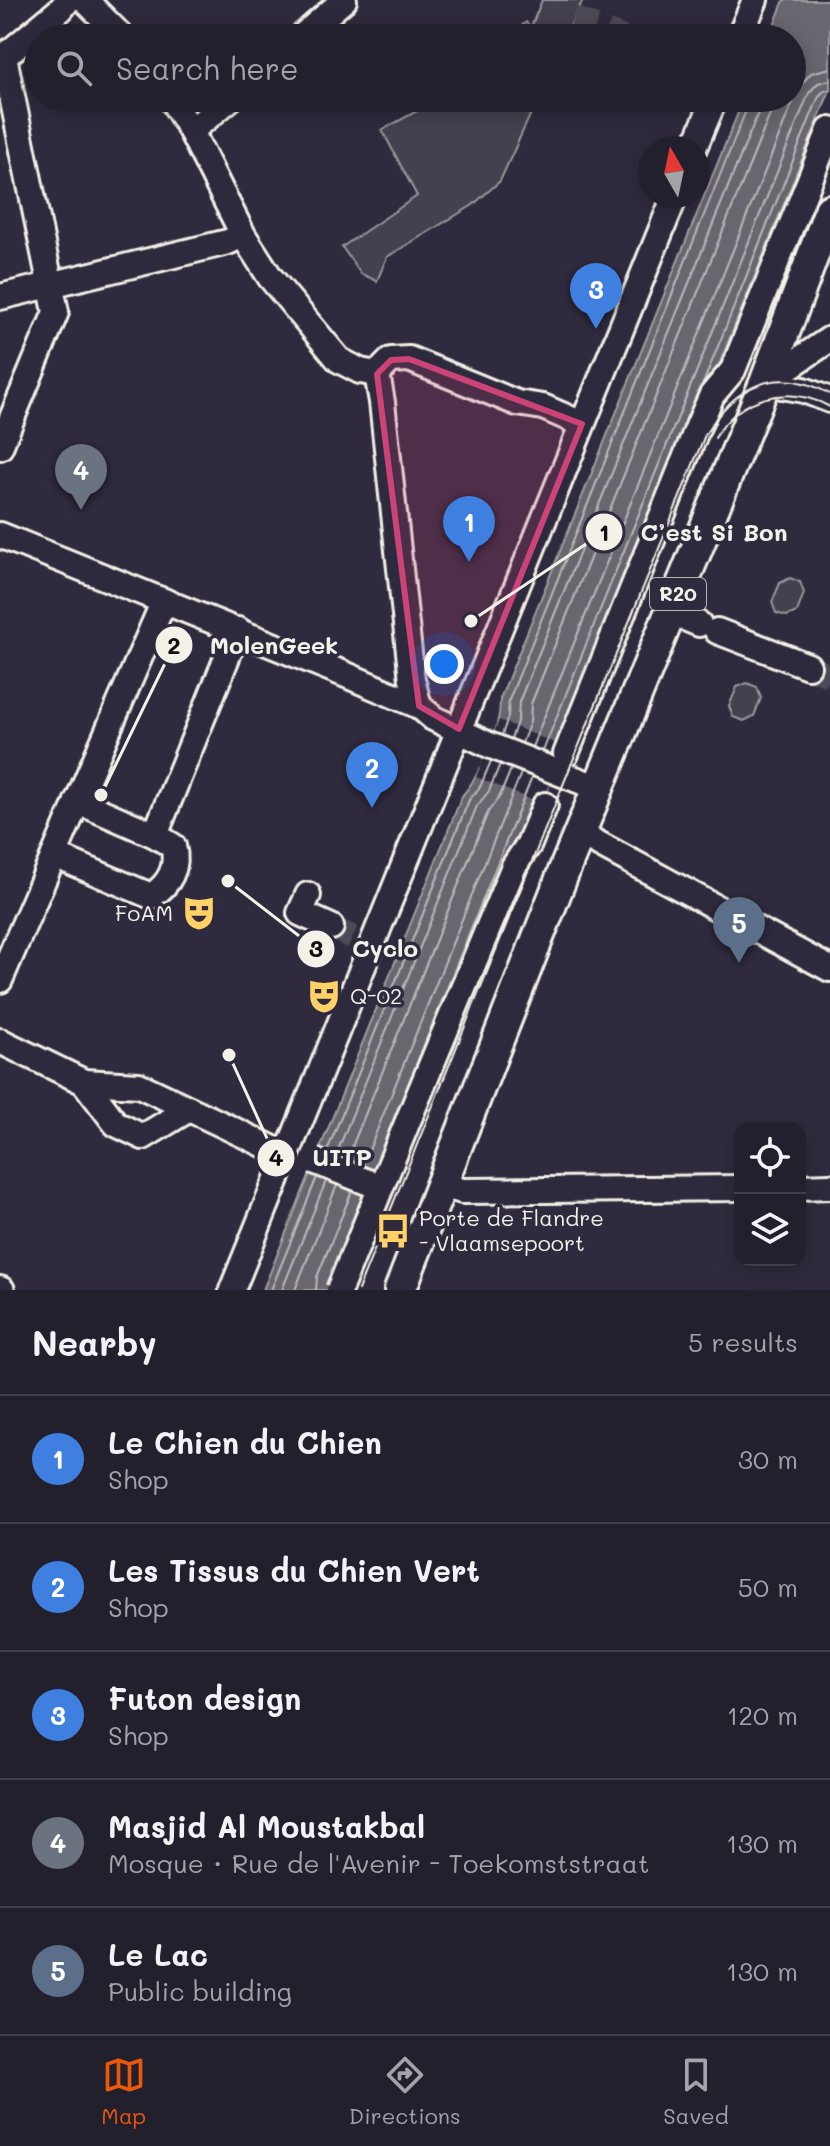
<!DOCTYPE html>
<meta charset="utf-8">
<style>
:root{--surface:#23202e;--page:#2b2836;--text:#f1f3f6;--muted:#a3a3aa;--line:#403e4a;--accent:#ea580c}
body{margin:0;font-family:Mali,sans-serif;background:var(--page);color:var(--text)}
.controls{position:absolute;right:24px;bottom:24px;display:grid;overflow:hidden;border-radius:16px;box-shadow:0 4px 20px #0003}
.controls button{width:72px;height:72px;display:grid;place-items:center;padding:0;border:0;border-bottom:2px solid var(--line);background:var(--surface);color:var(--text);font:40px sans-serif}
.compass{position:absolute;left:638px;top:136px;width:72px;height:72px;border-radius:50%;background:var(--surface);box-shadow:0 4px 20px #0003;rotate:351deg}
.you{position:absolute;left:444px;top:664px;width:28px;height:28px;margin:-20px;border:6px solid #fff;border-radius:50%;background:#1a73e8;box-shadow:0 0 0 12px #1a73e833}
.badge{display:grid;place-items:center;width:52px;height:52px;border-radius:50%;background:var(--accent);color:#fff;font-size:26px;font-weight:700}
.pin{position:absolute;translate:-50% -66px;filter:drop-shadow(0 2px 4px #0008)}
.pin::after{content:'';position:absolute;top:42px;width:28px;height:24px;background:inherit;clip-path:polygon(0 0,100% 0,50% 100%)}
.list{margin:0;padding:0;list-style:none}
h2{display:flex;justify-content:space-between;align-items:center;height:104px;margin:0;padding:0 32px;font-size:34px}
h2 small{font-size:26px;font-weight:400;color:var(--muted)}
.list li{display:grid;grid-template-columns:52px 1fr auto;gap:24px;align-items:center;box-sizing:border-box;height:128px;padding:0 32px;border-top:2px solid var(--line)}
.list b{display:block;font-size:30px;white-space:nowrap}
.list p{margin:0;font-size:26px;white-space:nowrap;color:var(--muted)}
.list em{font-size:26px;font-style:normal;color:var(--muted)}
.icon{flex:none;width:44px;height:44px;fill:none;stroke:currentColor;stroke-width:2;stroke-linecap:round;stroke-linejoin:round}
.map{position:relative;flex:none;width:830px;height:1290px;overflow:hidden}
.search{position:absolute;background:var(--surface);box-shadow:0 4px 20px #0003;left:24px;right:24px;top:24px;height:88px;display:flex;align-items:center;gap:20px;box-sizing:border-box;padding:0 28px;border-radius:44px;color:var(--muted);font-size:30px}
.sheet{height:744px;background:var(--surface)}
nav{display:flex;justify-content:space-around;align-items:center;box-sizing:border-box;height:112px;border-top:2px solid var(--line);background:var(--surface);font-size:22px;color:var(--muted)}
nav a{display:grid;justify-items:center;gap:4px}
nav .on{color:var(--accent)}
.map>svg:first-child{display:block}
.green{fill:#454050;stroke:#9c989c;stroke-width:2}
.water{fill:#6a6670;stroke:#a19ea0;stroke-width:2}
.pier{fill:#2f2a3d}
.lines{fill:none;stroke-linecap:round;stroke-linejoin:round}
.shore{stroke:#bdb9b8;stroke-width:2}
.minor-tunnel{stroke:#4d4857;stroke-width:24;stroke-dasharray:24 12;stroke-linecap:butt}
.minor-casing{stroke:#f4f1e8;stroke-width:30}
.major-casing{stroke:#f4f1e8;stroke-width:36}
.minor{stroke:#2f2a3d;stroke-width:24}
.major{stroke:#2f2a3d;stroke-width:30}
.tram{stroke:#f4f1e8;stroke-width:2}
.minor-bridge-casing{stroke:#f4f1e8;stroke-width:30;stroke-linecap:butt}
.minor-bridge{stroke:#2f2a3d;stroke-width:24}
.marked{fill:#cc4377;fill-opacity:0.2;stroke:#cc4377;stroke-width:6;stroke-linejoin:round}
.labels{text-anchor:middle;stroke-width:7;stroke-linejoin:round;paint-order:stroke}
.shield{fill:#2f2a3d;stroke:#b9b5b5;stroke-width:2}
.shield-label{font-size:20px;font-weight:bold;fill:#f4f1e8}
.poi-label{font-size:22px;fill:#f4f1e8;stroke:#2f2a3d;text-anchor:start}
.leader{fill:none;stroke:#f4f1e8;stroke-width:3}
.callout-dot{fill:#f4f1e8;stroke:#2f2a3d;stroke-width:3}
.mark-label{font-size:24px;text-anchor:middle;font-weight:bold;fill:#111}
.callout-label{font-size:24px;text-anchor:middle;font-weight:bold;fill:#f4f1e8;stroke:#2f2a3d;stroke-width:7;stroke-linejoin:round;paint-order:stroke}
</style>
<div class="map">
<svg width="830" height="1290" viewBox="0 0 830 1290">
<rect width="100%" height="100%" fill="#2f2a3d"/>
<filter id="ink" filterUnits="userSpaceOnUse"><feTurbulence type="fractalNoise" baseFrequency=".0125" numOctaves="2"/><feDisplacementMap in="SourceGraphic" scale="16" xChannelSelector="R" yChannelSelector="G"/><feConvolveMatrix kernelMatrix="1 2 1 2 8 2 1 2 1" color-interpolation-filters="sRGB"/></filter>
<g filter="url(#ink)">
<!-- green -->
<g class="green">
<polygon points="542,0 583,0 564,38 508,38 526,22 531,27"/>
<polygon points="441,98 538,98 500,181 473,205 387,257 377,281 361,274 342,247 417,196 382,130"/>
<polygon points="790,578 800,582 804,593 797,612 787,616 776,613 772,602 780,583"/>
<polygon points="747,683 757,687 761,698 754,716 744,721 733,717 729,706 737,687"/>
</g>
<!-- water -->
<path class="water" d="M 784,0 L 830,0 L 830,90 L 345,1290 L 263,1290 L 462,796 C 481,774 501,728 500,699 L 744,98 L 792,98 L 792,38 L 769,38 Z"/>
<!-- pier -->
<polygon class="pier" points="499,720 564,747 541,804 476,777"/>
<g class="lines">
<!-- shore -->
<g class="shore">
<polyline points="702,386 819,96 824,91 830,90"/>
<polyline points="502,735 508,717 509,700 751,98"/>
<polyline points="511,739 518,719 519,702 760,108 761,98"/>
<polyline points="522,743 530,722 531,704 771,112 773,98"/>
<polyline points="532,747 799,87 811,73 830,68"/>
<polyline points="543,751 809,93 818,83 830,80"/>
<polyline points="417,1063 532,777"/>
<polyline points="327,1151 469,800 480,787 491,761"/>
<polyline points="336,1155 477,806 489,791 500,764"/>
<polyline points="347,1159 488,812 500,796 511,769"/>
<polyline points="363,1165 521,773"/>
<polyline points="271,1290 317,1177"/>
<polyline points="282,1290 326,1181"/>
<polyline points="295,1290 337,1185"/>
<polyline points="316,1290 317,1277 352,1191"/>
</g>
<!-- minor-tunnel -->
<g class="minor-tunnel">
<polyline points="573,18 623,38"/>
<polyline points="808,666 830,676"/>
<polyline points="331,927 360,941"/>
</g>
<!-- minor casing -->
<g class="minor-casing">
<g id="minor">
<polyline points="85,0 123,38"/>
<polyline points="300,38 344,0"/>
<polyline points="739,38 755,0"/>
<polyline points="0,60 61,9 68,0"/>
<polyline points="171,98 191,131 243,235 270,277 339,360 360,371 377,374"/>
<polyline points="191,131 231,98"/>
<polyline points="694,148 715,98"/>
<polyline points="0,297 228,242 243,235"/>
<polyline points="377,374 382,402 412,680 419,706"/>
<polyline points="377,374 391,360 409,359 517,403 543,407 582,424"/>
<polyline points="765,383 830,339"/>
<polyline points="765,383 804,390 830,400"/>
<polyline points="0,447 56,312 4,57"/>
<polyline points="0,535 344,674 419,706 433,718 489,745 598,788"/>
<polyline points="670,612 699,624"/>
<polyline points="717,631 808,666"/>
<polyline points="566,754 699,424 712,395 733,370 830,130"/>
<polyline points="580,834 830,969"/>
<polyline points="155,835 238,630"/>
<path d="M 54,855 L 151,896 C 169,885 179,867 173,846 L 155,835 L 77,801"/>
<polyline points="308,895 300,913 331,927"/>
<polyline points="0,980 164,601"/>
<polyline points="0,1041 84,1082 139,1085 280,1152"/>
<polyline points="84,1082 116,1124 143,1137 189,1109"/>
<polyline points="410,1116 514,866 529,844 545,805"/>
<polyline points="443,1185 462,1191 740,1188"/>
<polyline points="800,1187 830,1186"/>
<polyline points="0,1289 2,1290"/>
<polyline points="232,1290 675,196"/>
</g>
</g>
<!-- major casing -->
<g class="major-casing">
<polyline id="major" points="400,1290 566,866 765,383 830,210"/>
</g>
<!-- minor -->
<use href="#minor" class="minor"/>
<!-- major -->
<use href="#major" class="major"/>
<!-- tram -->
<g class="tram">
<path d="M 715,438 C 739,396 788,384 830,407"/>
<path d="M 358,1290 L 705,435 C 734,386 776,364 830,394"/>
</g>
<!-- minor-bridge casing -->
<g class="minor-bridge-casing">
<g id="minor-bridge">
<polyline points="314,1161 380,1187"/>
<polyline points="339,1290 410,1116"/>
</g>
</g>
<!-- minor-bridge -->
<use href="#minor-bridge" class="minor-bridge"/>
</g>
</g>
<!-- marked area -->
<path class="marked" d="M 409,359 L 582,424 L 459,729 L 419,706 L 377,374 L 391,360 Z"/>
<!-- icons -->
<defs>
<g id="theatre-bare" transform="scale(2.76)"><path d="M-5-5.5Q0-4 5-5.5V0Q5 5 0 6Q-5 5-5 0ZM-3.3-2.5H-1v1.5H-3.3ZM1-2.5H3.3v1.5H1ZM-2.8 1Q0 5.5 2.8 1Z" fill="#ffd166" stroke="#2f2a3d" stroke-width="2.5" paint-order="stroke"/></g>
<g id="bus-bare" transform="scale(2.76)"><path d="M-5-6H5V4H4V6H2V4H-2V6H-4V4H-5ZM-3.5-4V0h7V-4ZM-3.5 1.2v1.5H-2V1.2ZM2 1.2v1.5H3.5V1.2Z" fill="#ffd166" stroke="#2f2a3d" stroke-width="2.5" paint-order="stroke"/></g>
</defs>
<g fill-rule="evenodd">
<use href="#theatre-bare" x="199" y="913"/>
<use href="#theatre-bare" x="324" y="996"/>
<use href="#bus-bare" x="393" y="1231"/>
</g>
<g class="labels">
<!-- shield labels -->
<rect class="shield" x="650" y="578" width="56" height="32" rx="6"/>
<g class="shield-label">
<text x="678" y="601">R20</text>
</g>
<!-- poi labels -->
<g class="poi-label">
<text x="173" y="921" text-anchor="end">FoAM</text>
<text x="350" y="1004">Q-02</text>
<text x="419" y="1226">Porte de Flandre<tspan x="419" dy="25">- Vlaamsepoort</tspan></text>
</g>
</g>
<!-- callouts -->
<path class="leader" d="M471 621L604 532M101 795L174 645M228 881L316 949M229 1055L276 1158"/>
<g class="callout-dot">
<circle cx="471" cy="621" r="8"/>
<circle cx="101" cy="795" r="8"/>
<circle cx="228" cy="881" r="8"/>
<circle cx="229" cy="1055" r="8"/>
<circle cx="604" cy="532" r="20"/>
<circle cx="174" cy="645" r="20"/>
<circle cx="316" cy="949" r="20"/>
<circle cx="276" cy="1158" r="20"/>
</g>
<g class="mark-label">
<text x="604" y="541">1</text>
<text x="174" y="654">2</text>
<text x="316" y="957">3</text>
<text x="276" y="1166">4</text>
</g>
<g class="callout-label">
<text x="714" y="541">C’est Si Bon</text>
<text x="274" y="654">MolenGeek</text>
<text x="385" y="957">Cyclo</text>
<text x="342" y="1166">UITP</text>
</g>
</svg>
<div class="controls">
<button><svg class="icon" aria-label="locate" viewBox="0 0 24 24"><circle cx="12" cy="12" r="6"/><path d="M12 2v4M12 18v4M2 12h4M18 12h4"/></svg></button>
<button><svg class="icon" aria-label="layers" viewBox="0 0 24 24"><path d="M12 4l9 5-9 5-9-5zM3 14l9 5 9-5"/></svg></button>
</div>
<svg class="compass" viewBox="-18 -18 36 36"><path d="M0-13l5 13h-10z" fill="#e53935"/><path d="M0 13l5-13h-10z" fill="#a3a3aa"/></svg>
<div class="you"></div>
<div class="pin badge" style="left:469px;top:562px;background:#3f7fe0">1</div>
<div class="pin badge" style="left:372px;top:808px;background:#3f7fe0">2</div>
<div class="pin badge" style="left:596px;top:329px;background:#3f7fe0">3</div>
<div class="pin badge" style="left:81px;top:510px;background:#6b7280">4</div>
<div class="pin badge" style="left:739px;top:963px;background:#5c6f8a">5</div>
<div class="search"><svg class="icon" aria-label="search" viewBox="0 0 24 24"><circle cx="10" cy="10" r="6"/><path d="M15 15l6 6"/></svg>Search here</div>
</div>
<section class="sheet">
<h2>Nearby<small>5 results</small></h2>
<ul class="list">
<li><span class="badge" style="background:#3f7fe0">1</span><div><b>Le Chien du Chien</b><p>Shop</p></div><em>30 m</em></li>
<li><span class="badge" style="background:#3f7fe0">2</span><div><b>Les Tissus du Chien Vert</b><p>Shop</p></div><em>50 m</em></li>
<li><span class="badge" style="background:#3f7fe0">3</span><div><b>Futon design</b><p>Shop</p></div><em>120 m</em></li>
<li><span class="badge" style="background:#6b7280">4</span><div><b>Masjid Al Moustakbal</b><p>Mosque · Rue de l'Avenir - Toekomststraat</p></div><em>130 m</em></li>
<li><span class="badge" style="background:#5c6f8a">5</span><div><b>Le Lac</b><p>Public building</p></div><em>130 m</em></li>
</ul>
</section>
<nav>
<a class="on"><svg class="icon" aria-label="map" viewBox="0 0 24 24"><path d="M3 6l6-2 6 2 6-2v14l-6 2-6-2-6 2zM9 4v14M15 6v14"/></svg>Map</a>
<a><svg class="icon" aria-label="directions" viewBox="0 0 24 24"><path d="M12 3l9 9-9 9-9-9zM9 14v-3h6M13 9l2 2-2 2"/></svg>Directions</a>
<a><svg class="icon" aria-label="saved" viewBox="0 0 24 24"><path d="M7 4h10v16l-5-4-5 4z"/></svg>Saved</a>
</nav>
